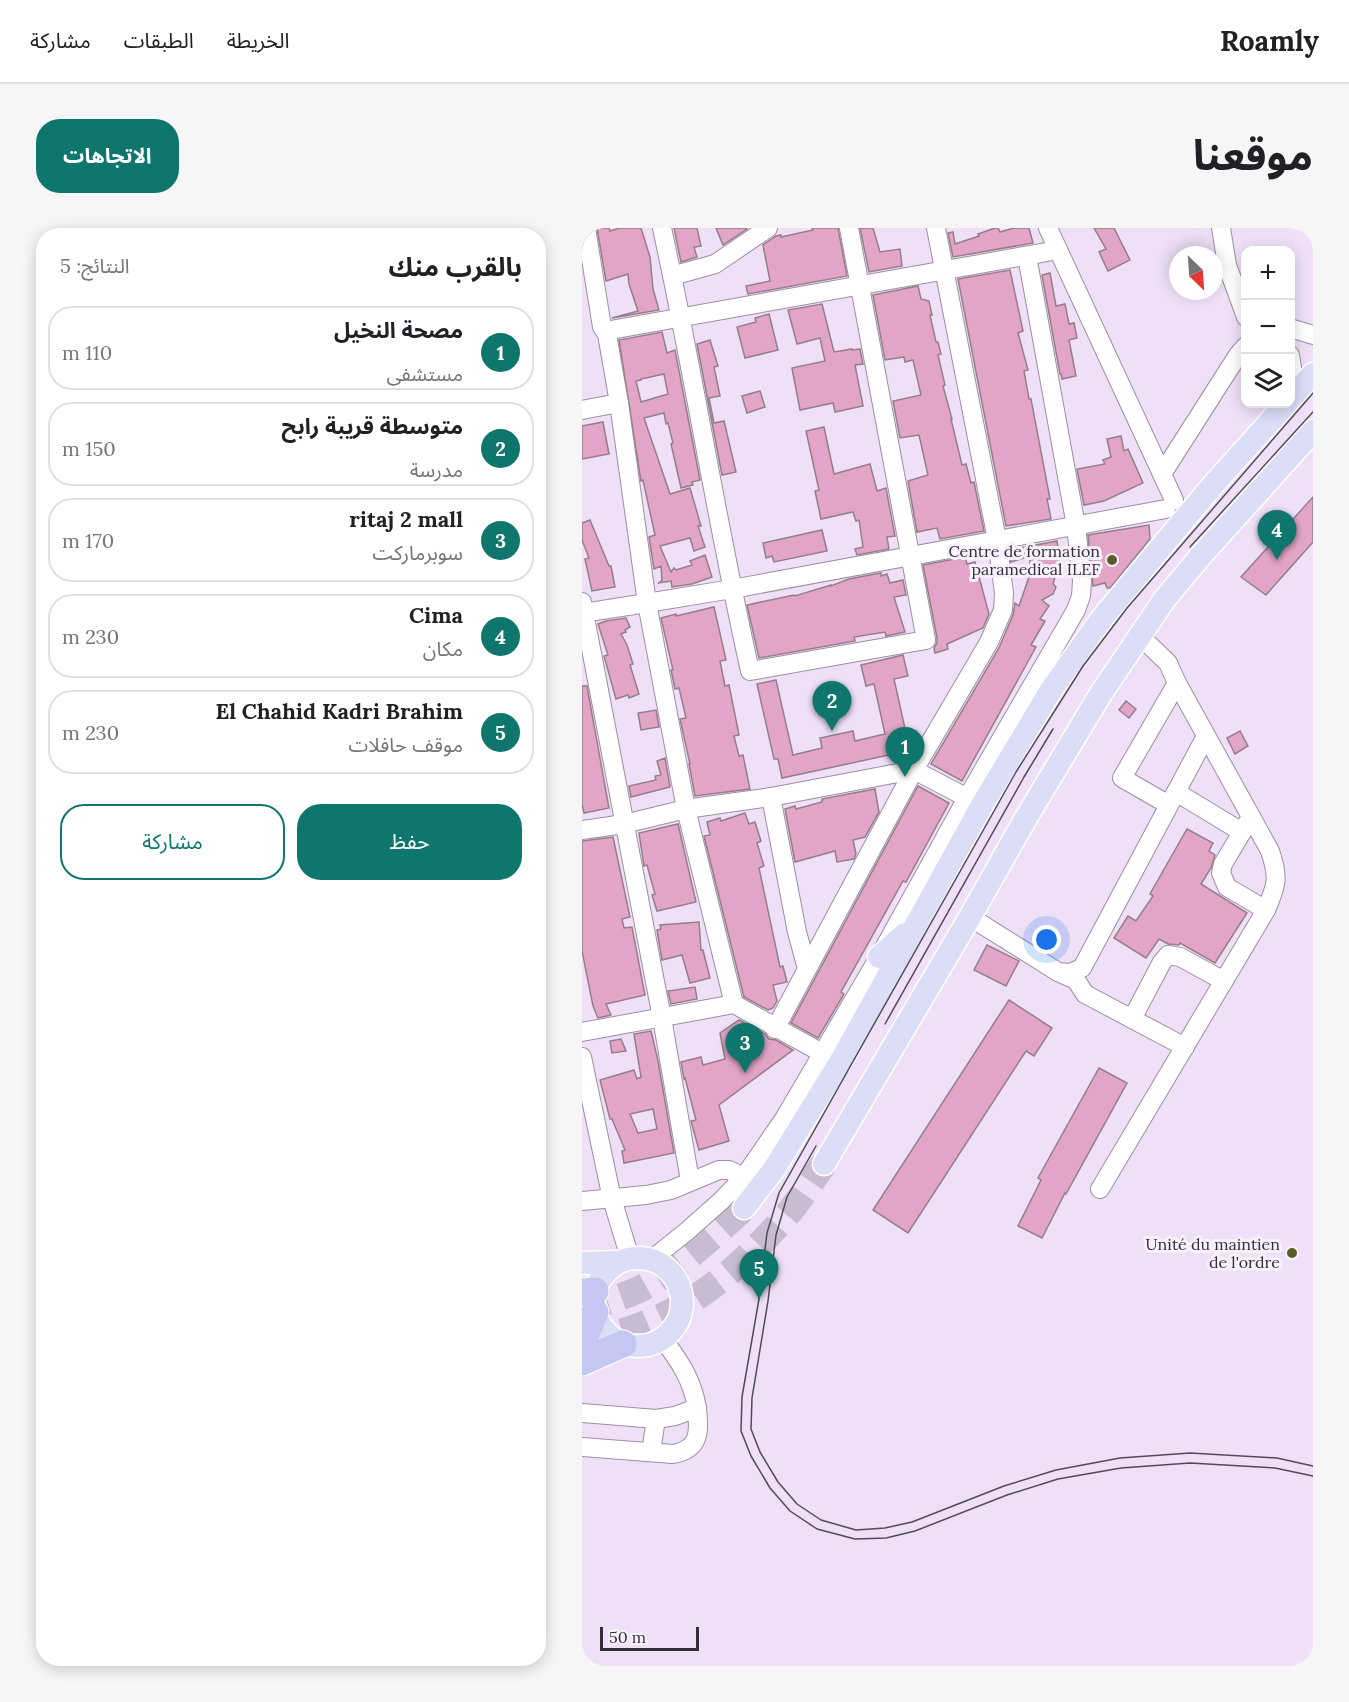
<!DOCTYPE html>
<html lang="ar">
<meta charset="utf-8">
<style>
:root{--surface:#fff;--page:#f6f6f6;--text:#202124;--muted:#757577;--line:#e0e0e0;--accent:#0f766e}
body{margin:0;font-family:Lora,"Noto Sans Arabic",serif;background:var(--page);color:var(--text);direction:rtl}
.controls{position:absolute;right:18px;top:18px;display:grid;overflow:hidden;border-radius:12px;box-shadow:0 3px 15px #0003}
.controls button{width:54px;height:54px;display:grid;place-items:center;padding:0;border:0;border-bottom:2px solid var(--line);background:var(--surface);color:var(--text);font:30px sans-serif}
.compass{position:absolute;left:587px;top:18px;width:54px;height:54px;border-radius:50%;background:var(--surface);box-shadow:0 3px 15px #0003;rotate:155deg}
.scale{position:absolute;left:18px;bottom:15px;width:99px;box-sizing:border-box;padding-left:6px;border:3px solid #332e36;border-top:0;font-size:16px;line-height:21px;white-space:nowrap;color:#332e36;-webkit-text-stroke:4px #f9f0fe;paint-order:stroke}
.you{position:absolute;left:465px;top:712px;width:21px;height:21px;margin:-15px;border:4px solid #fff;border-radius:50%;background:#1a73e8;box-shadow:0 0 0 9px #1a73e833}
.badge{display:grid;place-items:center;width:39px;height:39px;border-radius:50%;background:var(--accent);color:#fff;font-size:20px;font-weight:700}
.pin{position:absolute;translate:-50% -50px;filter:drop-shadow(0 2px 3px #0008)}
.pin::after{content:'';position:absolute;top:32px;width:21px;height:18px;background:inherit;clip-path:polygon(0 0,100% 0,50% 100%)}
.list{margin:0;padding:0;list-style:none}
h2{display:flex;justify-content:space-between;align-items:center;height:78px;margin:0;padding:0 24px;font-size:26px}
h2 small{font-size:20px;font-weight:400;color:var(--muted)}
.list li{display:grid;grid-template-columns:39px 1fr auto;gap:18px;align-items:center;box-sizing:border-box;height:84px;margin:0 12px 12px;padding:0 12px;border:2px solid var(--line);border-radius:24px}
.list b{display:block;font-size:22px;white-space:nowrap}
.list p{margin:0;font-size:20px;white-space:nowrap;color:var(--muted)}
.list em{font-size:20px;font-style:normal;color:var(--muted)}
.actions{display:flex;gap:12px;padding:18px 24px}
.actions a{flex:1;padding:14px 0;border:2px solid var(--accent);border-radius:24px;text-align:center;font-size:21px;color:var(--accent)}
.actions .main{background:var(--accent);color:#fff}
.icon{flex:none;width:33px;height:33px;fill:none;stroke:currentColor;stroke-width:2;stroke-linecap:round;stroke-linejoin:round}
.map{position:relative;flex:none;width:731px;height:1438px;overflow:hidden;direction:ltr;border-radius:24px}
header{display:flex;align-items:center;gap:36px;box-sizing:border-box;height:84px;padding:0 30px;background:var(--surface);border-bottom:2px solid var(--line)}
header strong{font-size:28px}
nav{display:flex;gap:33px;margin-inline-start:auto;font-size:21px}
.intro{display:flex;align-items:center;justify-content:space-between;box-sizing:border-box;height:144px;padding:0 36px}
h1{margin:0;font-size:42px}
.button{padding:15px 27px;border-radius:24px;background:var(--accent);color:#fff;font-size:21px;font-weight:700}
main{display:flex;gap:36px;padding:0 36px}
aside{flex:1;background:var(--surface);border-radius:24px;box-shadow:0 3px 15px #0003}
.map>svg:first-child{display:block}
.building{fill:#e2a5c7;stroke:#957e8a;stroke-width:1.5;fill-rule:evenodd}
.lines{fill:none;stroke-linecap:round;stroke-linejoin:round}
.highway-tunnel{stroke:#c9bcd0;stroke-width:27;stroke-dasharray:27 14;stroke-linecap:butt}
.minor-casing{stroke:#9c8ea3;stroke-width:20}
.major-casing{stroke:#fff;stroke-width:25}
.highway-casing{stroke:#fff;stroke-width:29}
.minor{stroke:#fff;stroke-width:18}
.major{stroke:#dcddf7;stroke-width:22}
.highway{stroke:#c4c7f2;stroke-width:27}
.tram{stroke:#524b56;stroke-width:1.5}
.poi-dot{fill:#5c5c29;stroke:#f9f0fe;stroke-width:2}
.labels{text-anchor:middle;stroke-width:6;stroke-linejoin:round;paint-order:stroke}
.poi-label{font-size:16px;fill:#332e36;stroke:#f9f0fe;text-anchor:end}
</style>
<header>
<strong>Roamly</strong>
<nav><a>الخريطة</a><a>الطبقات</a><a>مشاركة</a></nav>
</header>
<div class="intro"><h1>موقعنا</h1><a class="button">الاتجاهات</a></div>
<main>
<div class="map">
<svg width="731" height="1438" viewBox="0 0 731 1438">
<rect width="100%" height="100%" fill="#efe0f7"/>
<!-- building -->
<g class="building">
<polygon points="15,0 27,0 28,3 38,0 59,0 68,29 71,61 77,82 30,90 56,83 47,56 46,46 24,53"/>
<polygon points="92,0 115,0 119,18 112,19 115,29 99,34"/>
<polygon points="134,0 165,0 165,1 141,17"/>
<polygon points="230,0 256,0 265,48 166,66 164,58 188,53 181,17 194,8 199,7 199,9 231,2"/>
<polygon points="278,0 291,0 298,24 318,21 320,38 287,44"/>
<polygon points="413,0 416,0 418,4 432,0 447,0 451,15 371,29 366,5 371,4 373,16 397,8 396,6"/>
<polygon points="512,0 532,0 548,32 526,43 517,24 524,21"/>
<polygon points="428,42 441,103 436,105 446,142 442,143 447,171 449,171 468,271 465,271 469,291 424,298 376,51"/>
<polygon points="468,45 474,78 483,76 487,96 492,95 495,110 487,112 494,148 480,151 479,146 478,146 460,47"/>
<polygon points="336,58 339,71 347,73 350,87 348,87 354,114 356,114 359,126 356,127 363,157 361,158 370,191 369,191 380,237 384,236 389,255 392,254 402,303 358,311 355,300 335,304 326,253 346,247 337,207 318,210 311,173 339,167 331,132 323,134 322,129 303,132 291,67"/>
<polygon points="240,76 252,124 270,121 270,122 278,121 281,136 273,137 281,178 253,184 251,175 218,182 210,140 243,133 238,110 215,116 206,82"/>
<polygon points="187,86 196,122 163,130 155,99 174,94 173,90"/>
<path d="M 80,104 L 85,125 L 93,122 L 118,252 L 110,254 L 111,257 L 99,260 L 89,216 L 91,215 L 86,195 L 84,196 L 82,185 L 62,190 L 88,266 L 108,260 L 119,298 L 116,298 L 123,319 L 112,323 L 108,310 L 78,318 L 89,344 L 92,340 L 94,342 L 110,337 L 108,333 L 123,327 L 130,349 L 110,356 L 90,359 L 89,353 L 77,355 L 80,352 L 79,338 L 72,341 L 67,309 L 73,307 L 61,252 L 59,253 L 37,112 ZM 82,146 L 86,166 L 59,174 L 54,153 L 59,152 L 59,151 Z"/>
<polygon points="128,112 136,138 132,139 138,168 127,170 132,195 142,193 154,244 140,247 115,116"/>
<polygon points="178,163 183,179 165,185 160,168"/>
<polygon points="21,194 27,226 0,231 0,198"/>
<polygon points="242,199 252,246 288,236 295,263 304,260 313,308 305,309 307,321 275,327 273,321 281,319 277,292 274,293 271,284 239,291 233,263 237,262 224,203"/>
<polygon points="539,208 542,223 546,221 561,255 522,273 502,277 495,241 523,236 521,232 529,229 525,211"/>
<polygon points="731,269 731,314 684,367 659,349"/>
<polygon points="8,292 27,338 29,338 33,359 10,363 3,331 7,330 0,312 0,295"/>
<polygon points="567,297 568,311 528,360 525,360 523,355 511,358 506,307"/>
<polygon points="240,302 245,323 192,334 190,328 184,330 181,315"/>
<polygon points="475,313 478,333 471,356 474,359 471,366 460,372 467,378 458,391 463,393 449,417 454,419 380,553 349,536 417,420 431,387 433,375 437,378 448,346 448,328 429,334 428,322"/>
<polygon points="383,329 385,336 393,334 407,386 401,400 365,416 366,421 353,425 352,420 355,415 355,410 341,337"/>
<polygon points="299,345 299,348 305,346 308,355 321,352 324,367 312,369 323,404 304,408 303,404 272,409 273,413 177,430 165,377 212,367 213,368 249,357 249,358 267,351"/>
<polygon points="132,379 144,432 138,433 143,458 147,457 157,507 152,508 157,528 161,527 168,561 113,568 107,536 108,536 98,491 104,490 97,460 93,461 89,442 91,442 79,390 94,386 94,388"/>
<polygon points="44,390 48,399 43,402 44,404 39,406 45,417 51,436 48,437 57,466 47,470 46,467 34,471 22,428 26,427 16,396 24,393"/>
<polygon points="321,427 326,448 312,451 324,505 317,507 321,524 200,550 196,531 192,531 175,456 194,452 211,527 240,520 238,510 271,503 273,513 303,506 292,456 284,458 279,437"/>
<polygon points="0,458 5,458 27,580 2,585 0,576"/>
<polygon points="544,473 554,481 547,490 537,482"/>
<polygon points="74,482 77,499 59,502 56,485"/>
<polygon points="658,503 666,518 653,526 645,510"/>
<polygon points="83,530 88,559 49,569 47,558 74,552 73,548 79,547 75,533"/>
<polygon points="336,558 367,575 324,654 321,653 259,764 262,766 236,810 209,795"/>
<polygon points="293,561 297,584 283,609 271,612 274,626 272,631 255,634 253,623 213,634 203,581 213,578 214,581 240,574 240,571"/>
<polygon points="163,585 167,596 173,594 179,613 175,615 182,638 177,640 198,739 201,738 205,754 191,757 195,773 191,780 186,782 162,769 122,608 128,607 125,594 138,590 139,593"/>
<polygon points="96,596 114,674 75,683 70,667 73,666 65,637 62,638 57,605"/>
<polygon points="605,601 631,615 627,623 633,627 629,640 619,656 665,685 633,735 598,715 597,717 586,716 577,711 564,730 532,710 546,688 554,693 571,668 568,666"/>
<polygon points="31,609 48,689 40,691 42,700 50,699 63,767 24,776 29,787 16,790 11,778 0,723 0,613"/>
<polygon points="117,694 119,722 121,722 128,750 108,755 100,727 80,732 75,702 79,701 78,697"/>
<polygon points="405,717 437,733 424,758 392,742"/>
<polygon points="113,759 115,771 89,776 86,763"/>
<polygon points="427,772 470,800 452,828 444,823 326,1005 291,982"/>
<polygon points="157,792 183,806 187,811 194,812 211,822 137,877 147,913 117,922 109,893 114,892 103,850 102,851 99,834 119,829 121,837 143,831 138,805"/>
<path d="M 69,803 L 76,833 L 92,925 L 42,935 L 40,923 L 43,922 L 30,891 L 28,891 L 18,852 L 52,842 L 55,851 L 59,849 L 52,806 ZM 71,881 L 75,901 L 56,905 L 48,886 Z"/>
<polygon points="39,811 44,823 30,825 28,813"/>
<polygon points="517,840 545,855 484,966 483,965 460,1010 436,998 459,952 456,950"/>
</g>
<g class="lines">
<!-- highway-tunnel -->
<g class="highway-tunnel">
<path d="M 0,1081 C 19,1075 39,1070 58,1061 C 96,1041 130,1009 162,980"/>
<path d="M 0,1113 C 88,1099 147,1053 204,988 C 218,972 229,953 242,936"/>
</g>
<!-- minor casing -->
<g class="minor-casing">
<g id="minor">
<polyline points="4,0 20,99 25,106 37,175 65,375 104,581 152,776"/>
<path d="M 80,0 C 112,147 135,296 168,443 L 344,412 L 267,0"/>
<polyline points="466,0 592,272"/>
<polyline points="639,0 645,37 664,89"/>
<polyline points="90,48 133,36 186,0"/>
<polyline points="708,100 731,107"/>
<polyline points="23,103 476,22"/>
<polyline points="708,127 714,165"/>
<polyline points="0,182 37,175"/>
<polyline points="580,246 656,127 664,118"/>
<polyline points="0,374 80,790 108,953"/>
<polyline points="0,385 65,375 150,361 584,281"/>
<polyline points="558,408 586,435 595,455"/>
<polyline points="594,564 660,604"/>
<polyline points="189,569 215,704 225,741"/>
<polyline points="669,589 641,636 639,645 645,659 684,682"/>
<polyline points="0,602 42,596 104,581 189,569 332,542 395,575"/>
<polyline points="388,689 476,744 488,745 500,740 624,508"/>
<polyline points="476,744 494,752 503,766 603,819"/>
<polyline points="550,791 580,734 586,727 598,729 642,753"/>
<polyline points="193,801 332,542 407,414 421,382 422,365 415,312 354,0"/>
<polyline points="0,804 152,776 240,825"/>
<polyline points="0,829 30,971 48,1030"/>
<path d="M 518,961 L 684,682 C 695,657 697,649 688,623 L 595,455 L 540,550 L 587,577"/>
<polyline points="0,973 64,967 89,962 137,942 147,942 162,949"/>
<polyline points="69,1032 104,1004 139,973 162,949 202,891 297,729 385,570 494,382 499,368 500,353 494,298 445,28"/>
<path d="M 81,1111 C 98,1134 110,1151 115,1180"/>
<path d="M 0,1185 L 74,1191 L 93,1188 L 115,1180 C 117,1203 119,1221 91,1226 L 0,1219"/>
<polyline points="69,1224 74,1191"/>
</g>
</g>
<!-- major casing -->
<g class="major-casing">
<g id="major">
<polyline points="708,171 731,146"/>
<polyline points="297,729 323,706"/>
<polyline points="242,936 388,689 444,590 518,467 582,372 617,330 731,203"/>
<polyline points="162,980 192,941 260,831 400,577 469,462 521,389 630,258 704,176"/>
<circle cx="56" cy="1074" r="44"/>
<polyline points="0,1035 36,1034"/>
</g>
</g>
<!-- highway casing -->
<g class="highway-casing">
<g id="highway">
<polyline points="0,1064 13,1063"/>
<polyline points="0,1116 13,1084"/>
<polyline points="0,1134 41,1116"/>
</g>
</g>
<!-- minor -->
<use href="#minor" class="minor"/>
<!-- major -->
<use href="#major" class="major"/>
<!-- highway -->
<use href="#highway" class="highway"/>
<!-- tram -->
<g class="tram">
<polyline points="731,165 545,380 501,438 434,544 197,965 185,1005 177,1071 160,1169 159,1203 169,1228 188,1260 208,1283 235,1301 273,1311 304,1310 333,1303 425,1267 476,1251 539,1240 608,1235 693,1240 731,1248"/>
<polyline points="608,319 731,184"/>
<polyline points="303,796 442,549 471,501"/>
<polyline points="234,918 205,969 194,1007 186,1073 170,1170 169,1201 178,1224 196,1254 215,1276 239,1292 274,1302 303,1300 330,1294 422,1258 474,1242 538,1230 608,1225 695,1230 731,1238"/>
</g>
</g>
<!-- markers -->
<g class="poi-dot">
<circle cx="530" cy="332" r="6"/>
<circle cx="710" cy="1025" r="6"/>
</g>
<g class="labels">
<!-- poi labels -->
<g class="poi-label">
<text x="518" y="329">Centre de formation<tspan x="518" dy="18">paramedical ILEF</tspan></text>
<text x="698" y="1022">Unité du maintien<tspan x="698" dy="18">de l'ordre</tspan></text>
</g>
</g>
</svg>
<div class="controls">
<button>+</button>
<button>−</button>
<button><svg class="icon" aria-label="layers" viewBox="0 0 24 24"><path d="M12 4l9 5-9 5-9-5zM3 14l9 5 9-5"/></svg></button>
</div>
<svg class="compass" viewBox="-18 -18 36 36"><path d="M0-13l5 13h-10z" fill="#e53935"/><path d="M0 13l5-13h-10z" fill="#757577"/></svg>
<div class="scale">50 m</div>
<div class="you"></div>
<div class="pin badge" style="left:323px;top:549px">1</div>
<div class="pin badge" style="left:250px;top:503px">2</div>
<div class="pin badge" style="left:163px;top:845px">3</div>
<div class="pin badge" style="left:695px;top:332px">4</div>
<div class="pin badge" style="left:177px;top:1071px">5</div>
</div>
<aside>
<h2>بالقرب منك<small>النتائج: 5</small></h2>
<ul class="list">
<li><span class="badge">1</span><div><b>مصحة النخيل</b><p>مستشفى</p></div><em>110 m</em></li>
<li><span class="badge">2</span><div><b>متوسطة قريبة رابح</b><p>مدرسة</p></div><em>150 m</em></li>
<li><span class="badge">3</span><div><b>ritaj 2 mall</b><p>سوبرماركت</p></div><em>170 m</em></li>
<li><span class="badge">4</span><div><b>Cima</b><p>مكان</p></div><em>230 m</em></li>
<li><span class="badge">5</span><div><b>El Chahid Kadri Brahim</b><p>موقف حافلات</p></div><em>230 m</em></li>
</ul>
<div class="actions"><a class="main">حفظ</a><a>مشاركة</a></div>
</aside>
</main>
